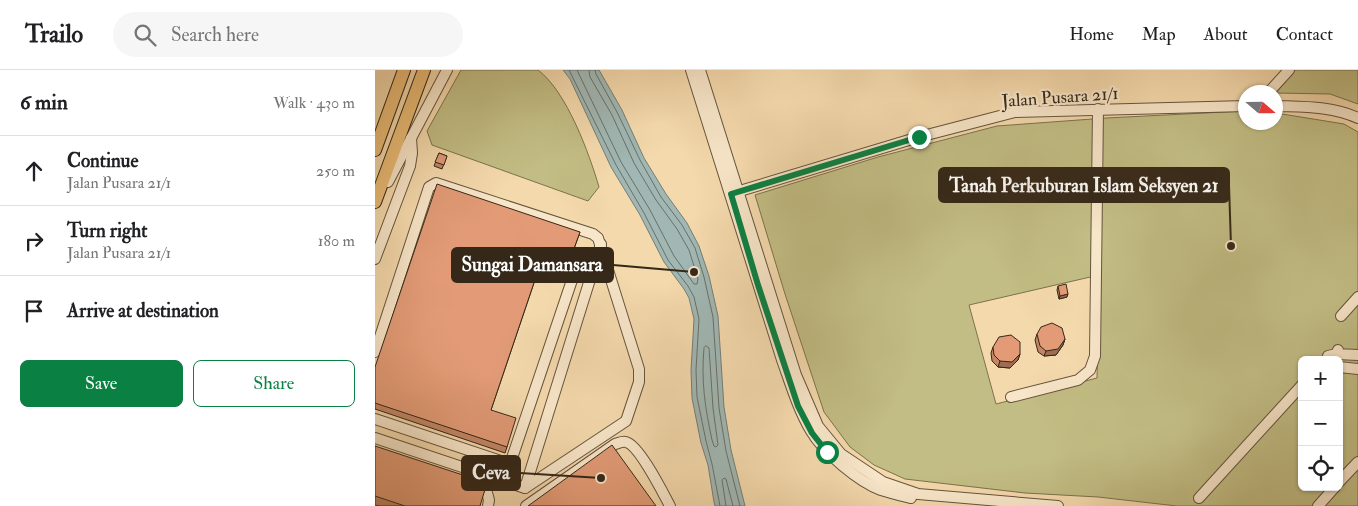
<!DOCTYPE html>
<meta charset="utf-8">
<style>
:root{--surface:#fff;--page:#f6f6f6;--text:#202124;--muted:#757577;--line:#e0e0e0;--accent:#0b8043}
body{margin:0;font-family:"IM FELL Double Pica",serif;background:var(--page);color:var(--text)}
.controls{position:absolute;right:15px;bottom:15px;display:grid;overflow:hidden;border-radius:8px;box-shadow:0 1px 4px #0004}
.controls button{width:45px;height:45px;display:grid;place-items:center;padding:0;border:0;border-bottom:1px solid var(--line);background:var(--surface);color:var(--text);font:25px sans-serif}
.compass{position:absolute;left:863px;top:15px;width:45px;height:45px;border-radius:50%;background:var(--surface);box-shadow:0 1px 4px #0004;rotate:110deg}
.stop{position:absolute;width:15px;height:15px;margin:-11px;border:4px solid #0b8043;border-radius:50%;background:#fff}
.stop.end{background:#0b8043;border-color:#fff;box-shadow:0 1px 5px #0008}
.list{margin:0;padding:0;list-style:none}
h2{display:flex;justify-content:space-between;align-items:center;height:65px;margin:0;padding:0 20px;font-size:21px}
h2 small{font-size:16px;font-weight:400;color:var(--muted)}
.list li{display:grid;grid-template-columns:32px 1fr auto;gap:15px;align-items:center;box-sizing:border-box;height:70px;padding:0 20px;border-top:1px solid var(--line)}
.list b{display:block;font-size:19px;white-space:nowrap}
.list p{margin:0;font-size:16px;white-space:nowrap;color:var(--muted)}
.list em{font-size:16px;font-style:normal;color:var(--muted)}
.actions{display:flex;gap:10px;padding:15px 20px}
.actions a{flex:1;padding:11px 0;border:1px solid var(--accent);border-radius:8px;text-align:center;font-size:18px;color:var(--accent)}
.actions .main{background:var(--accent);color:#fff}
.icon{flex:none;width:28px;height:28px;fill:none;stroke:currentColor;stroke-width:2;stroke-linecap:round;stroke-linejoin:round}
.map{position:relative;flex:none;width:983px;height:436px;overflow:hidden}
header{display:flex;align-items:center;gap:30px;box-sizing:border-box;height:70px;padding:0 25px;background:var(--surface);border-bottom:1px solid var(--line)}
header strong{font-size:24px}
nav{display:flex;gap:28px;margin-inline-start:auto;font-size:18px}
.search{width:350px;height:45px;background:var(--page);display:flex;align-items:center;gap:12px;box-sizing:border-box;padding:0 18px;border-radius:28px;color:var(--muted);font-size:19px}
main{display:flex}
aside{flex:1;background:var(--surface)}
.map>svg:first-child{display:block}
.green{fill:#c2bd84;stroke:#7c724e;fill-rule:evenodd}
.water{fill:#a0b7b4;stroke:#757e76}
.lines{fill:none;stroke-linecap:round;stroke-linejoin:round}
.shore{stroke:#6a7066;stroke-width:1}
.minor-casing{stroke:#65543e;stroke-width:12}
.major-casing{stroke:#352819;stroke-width:14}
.minor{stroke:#f8e6c9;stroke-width:10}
.major{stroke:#eabc76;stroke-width:12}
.wall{fill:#c28565;stroke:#352819}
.shaded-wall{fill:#9e6c53;stroke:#352819}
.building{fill:#e29b76;stroke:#352819}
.route{stroke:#0b8043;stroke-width:6}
.labels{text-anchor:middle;stroke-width:4.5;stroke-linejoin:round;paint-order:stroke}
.street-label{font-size:18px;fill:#352819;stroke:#f8e6c9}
.leader{fill:none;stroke:#352819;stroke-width:2}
.callout-dot{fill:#352819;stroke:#f8e6c9;stroke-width:2}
.callout{fill:#352819;stroke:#352819;stroke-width:2}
.callout-label{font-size:19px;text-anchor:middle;font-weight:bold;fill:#fff}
</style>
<header>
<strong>Trailo</strong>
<div class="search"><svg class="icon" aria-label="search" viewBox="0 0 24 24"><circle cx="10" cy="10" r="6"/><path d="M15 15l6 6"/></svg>Search here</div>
<nav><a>Home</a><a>Map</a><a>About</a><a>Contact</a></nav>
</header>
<main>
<aside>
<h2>6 min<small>Walk · 430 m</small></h2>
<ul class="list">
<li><svg class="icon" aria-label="ahead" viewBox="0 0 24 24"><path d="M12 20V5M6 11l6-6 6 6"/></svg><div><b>Continue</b><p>Jalan Pusara 21/1</p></div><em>250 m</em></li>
<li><svg class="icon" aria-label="right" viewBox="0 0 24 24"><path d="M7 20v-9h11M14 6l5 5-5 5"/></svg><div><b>Turn right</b><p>Jalan Pusara 21/1</p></div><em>180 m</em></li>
<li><svg class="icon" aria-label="arrive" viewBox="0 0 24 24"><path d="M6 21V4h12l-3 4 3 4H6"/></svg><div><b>Arrive at destination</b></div></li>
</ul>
<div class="actions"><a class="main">Save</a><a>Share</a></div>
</aside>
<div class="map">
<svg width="983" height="436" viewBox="0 0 983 436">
<rect width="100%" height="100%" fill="#f4d9ac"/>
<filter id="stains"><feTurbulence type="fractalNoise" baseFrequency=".004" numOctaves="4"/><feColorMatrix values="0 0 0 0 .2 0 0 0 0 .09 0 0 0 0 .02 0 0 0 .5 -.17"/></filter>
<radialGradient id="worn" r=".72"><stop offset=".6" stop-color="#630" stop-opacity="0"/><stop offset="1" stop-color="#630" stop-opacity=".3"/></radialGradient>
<!-- green -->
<g class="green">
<path d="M 86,0 L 163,0 C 192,22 214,83 224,117 L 213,131 L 57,75 L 52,61 Z"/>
<polygon points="920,0 983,0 983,34 955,24 901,23"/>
<path d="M 870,41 L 871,52 L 901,52 L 901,43 L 969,54 L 983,62 L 983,436 L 802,436 L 723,427 L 650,423 L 530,409 L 499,395 L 475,377 L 449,342 L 410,224 L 380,125 L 503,87 L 622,56 L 731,48 ZM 724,205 L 722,308 L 621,334 L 594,235 ZM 927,290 L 964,290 L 964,417 L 927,417 Z"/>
</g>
<!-- water -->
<polygon class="water" points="188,0 224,0 247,40 269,88 291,124 312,153 324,176 334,206 343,246 349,337 356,380 370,436 340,436 339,432 333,395 326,373 317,328 316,300 319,249 314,228 309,219 289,192 265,145 236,97 195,9"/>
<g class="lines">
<!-- shore -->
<g class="shore">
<polyline points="194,0 241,95 269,143 293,190 313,216 319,227 324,249 321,300 322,327 331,371 337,394 345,436"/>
<polyline points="202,0 246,92 275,140 299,186 319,214 322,214 323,209 314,180 302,159 281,130 259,93 237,45 215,7 214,0"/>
<polyline points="220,0 221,4 242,42 265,90 286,127 307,155 320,178 329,207 338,247 344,338 351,381 365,436"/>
<path d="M 331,276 L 334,278 L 338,338 L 343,375 L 341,377 L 339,376 L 337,370 C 330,337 326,312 329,278 Z"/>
<polyline points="351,436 347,410 349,408 351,409 358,436"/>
</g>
<!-- minor casing -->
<g class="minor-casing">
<g id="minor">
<path d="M 316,0 L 407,290 C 416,315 423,339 436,361 C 448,382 484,412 506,420 C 516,423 526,426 536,428"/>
<polyline points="325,0 421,305 443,356 466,384 508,412 543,424 683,436"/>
<polyline points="894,22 914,0"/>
<path d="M 901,36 C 929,37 957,36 983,48"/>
<polyline points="13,112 72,0"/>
<polyline points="358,123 544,67 640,42 871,36"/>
<polyline points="0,189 35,96 37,83 36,68"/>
<polyline points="966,246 983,227"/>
<polyline points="963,280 962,284 983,285"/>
<polyline points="0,282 54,117 61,113 218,164 223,168 264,299 264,312 251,351 150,418 0,368"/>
<polyline points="952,290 953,286 962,284"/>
<polyline points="964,297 983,299"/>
<polyline points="636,327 703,310 715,300 720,286 723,39"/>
<polyline points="0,349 135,394 197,210"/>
<polyline points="964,412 983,392"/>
<polyline points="98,415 111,419 114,430 113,436"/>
<polyline points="150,418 226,174"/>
<polyline points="824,428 927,315"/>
<path d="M 151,436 L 240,374 C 244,373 247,371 251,372 C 264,375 288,423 295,436"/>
<polyline points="943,436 960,417"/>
</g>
</g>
<!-- major casing -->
<g class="major-casing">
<g id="major">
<polyline points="0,80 29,0"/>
<polyline points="0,132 49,0"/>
</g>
</g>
<!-- minor -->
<use href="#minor" class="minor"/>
<!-- major -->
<use href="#major" class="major"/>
</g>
<!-- wall -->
<g class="wall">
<polygon points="64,83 72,86 67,99 59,96"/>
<polygon points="205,162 190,204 165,195 116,340 132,377 130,383 0,339 0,296"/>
<polygon points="683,216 692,227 684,229 682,220"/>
<polygon points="662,264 690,269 688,275 681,285 669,286 663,282 660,270"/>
<polygon points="618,277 645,284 643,290 635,298 623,297 617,291 616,283"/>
<polygon points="0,376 105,436 4,436 0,435"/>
</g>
<!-- shaded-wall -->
<g class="shaded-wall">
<polygon points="693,224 692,227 684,229 685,226"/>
<polygon points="690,269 688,275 681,285 669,286 671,281"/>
<polygon points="645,284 643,290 635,298 623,297 625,291"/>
</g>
<!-- building -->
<g class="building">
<polygon points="64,83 72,86 69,95 60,92"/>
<polygon points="62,114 205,162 192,198 167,189 116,340 141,348 132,377 0,333 0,297"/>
<polygon points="691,214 693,224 685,226 683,216"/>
<polygon points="677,253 687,258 690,269 683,279 671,281 665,276 662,264 666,257"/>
<polygon points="636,265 645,272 645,284 637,292 625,291 619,285 618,277 624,267"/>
<polygon points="237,375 281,436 153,436"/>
<polygon points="0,376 112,413 105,436 30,436 0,426"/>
</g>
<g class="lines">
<!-- route -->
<polyline class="route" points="452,382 437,363 423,336 383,215 356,124 544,67"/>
</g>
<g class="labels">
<!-- street labels -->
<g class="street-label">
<text transform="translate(685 27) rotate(-4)" y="6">Jalan Pusara 21/1</text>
</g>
</g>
<!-- callouts -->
<path class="leader" d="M856 176L854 115M319 202L238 195M226 408L145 403"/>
<g class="callout-dot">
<circle cx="856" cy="176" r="5"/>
<circle cx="319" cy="202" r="5"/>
<circle cx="226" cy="408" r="5"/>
</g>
<g class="callout">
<rect x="564" y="98" width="290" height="34" rx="5"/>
<rect x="77" y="178" width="161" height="34" rx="5"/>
<rect x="87" y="386" width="58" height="34" rx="5"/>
</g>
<g class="callout-label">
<text x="709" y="122">Tanah Perkuburan Islam Seksyen 21</text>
<text x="157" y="201">Sungai Damansara</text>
<text x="116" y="409">Ceva</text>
</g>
<rect width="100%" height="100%" filter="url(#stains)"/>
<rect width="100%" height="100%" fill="url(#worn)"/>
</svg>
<div class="controls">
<button>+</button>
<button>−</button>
<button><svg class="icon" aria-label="locate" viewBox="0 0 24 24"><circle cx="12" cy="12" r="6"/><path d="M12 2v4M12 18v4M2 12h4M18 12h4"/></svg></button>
</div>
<svg class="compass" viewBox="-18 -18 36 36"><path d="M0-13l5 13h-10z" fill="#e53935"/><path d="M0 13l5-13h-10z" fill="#757577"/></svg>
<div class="stop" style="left:452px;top:382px"></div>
<div class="stop end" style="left:544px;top:67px"></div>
</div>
</main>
